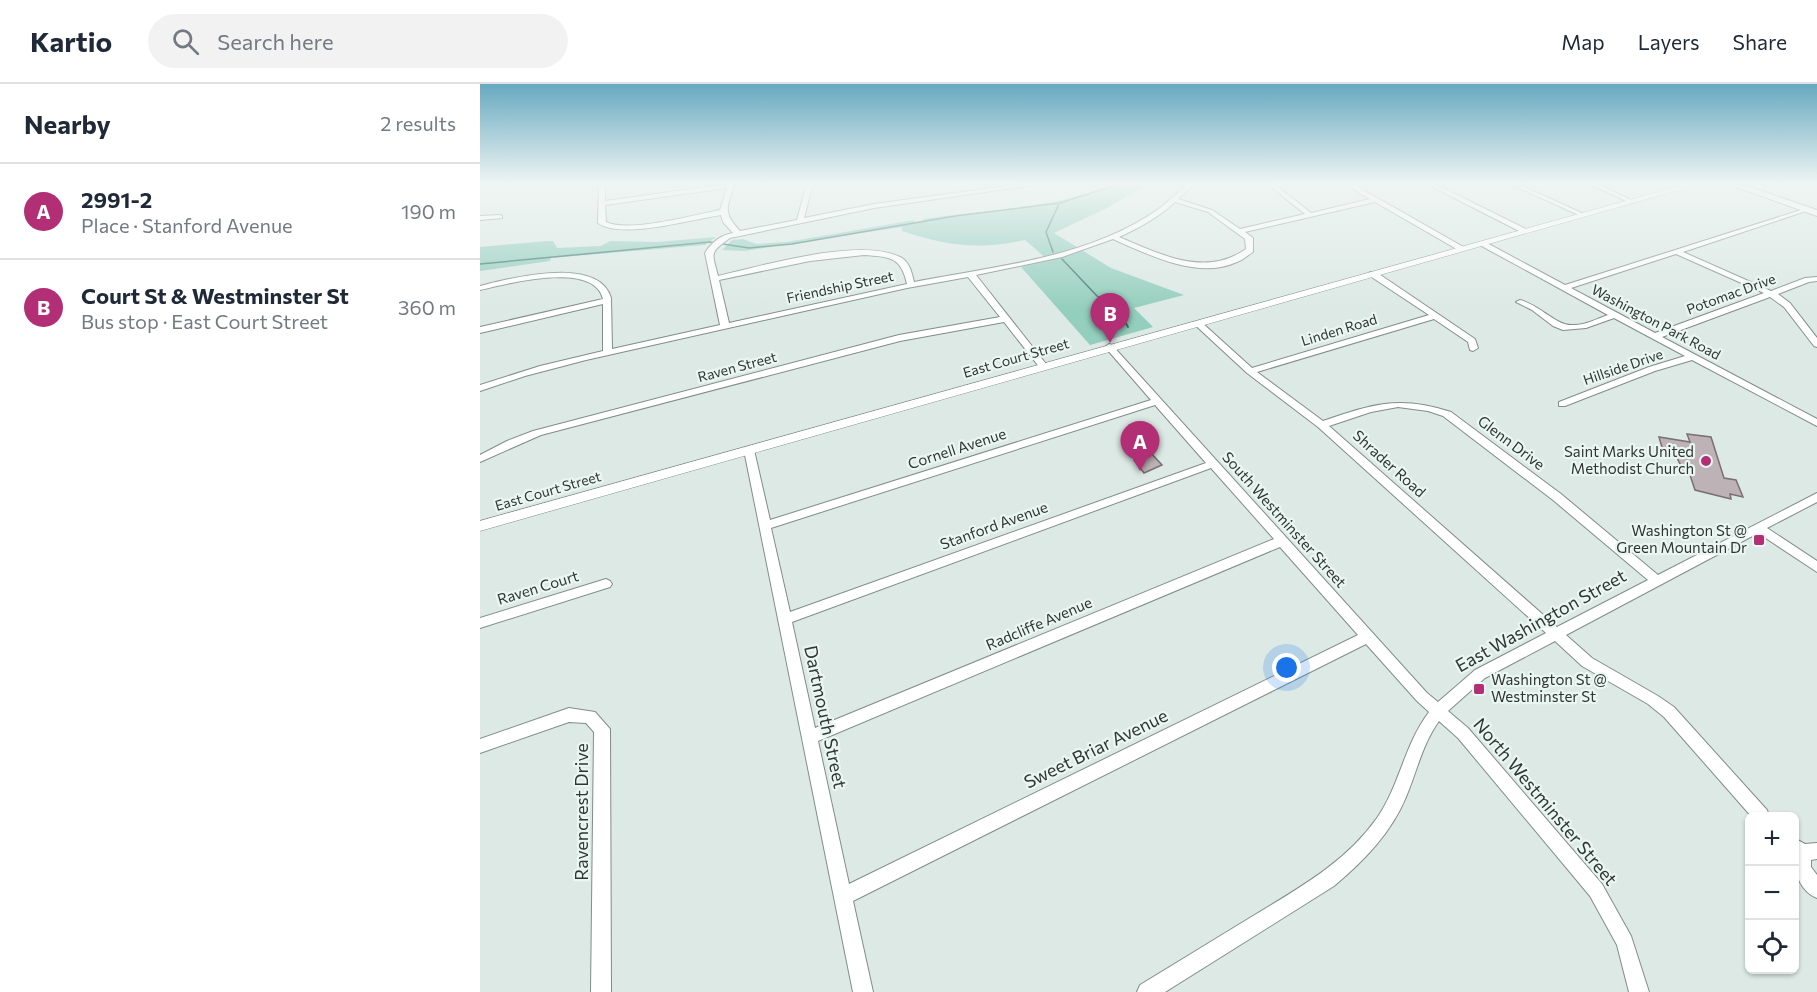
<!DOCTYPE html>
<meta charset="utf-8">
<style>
:root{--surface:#fff;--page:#f2f2f3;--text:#1f2937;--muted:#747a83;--line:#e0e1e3;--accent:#b22e75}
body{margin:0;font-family:Commissioner,sans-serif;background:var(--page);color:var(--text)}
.controls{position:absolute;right:18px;bottom:18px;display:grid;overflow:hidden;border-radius:9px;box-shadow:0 2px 4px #0004}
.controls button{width:54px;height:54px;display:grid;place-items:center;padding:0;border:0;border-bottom:2px solid var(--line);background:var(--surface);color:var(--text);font:30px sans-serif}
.you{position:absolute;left:807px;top:584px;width:21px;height:21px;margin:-15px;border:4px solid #fff;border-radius:50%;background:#1a73e8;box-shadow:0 0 0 9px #1a73e833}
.badge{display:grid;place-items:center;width:39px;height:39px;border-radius:50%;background:var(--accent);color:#fff;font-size:20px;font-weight:700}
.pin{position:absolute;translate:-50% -50px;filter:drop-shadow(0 2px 3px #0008)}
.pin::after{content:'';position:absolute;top:32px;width:21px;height:18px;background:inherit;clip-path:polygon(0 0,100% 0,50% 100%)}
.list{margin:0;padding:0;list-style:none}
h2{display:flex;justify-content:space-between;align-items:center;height:78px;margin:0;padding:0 24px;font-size:26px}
h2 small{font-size:20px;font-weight:400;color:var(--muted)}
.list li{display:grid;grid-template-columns:39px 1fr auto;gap:18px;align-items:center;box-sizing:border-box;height:96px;padding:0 24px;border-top:2px solid var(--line)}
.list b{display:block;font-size:22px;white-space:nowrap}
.list p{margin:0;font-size:20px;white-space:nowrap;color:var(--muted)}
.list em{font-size:20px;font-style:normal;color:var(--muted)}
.icon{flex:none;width:33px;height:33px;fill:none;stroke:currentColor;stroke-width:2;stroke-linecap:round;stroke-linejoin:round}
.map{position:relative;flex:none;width:1337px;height:908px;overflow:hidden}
header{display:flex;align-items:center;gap:36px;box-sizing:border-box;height:84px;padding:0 30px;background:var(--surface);border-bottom:2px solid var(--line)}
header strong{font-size:28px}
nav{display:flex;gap:33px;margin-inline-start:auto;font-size:21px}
.search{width:420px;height:54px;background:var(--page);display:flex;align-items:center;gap:15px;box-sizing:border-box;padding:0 21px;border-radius:33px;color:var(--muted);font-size:22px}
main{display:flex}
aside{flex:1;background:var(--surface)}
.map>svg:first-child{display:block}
.green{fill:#94cebd}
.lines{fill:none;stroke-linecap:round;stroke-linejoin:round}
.stream-far1{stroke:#3f7b6c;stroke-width:1.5}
.stream{stroke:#3f7b6c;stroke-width:2}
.building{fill:#bdb2b6;stroke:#7a6f74;stroke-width:1.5}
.minor-casing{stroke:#818d89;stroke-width:2}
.tertiary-casing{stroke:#818d89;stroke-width:1}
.secondary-casing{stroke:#818d89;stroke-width:2}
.minor{fill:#fff;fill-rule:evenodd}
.tertiary{fill:#fff;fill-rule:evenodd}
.secondary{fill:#fff;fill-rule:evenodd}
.poi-dot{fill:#b22e75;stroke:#e9f6f2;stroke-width:2}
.labels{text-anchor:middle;stroke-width:4.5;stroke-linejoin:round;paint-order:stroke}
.far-street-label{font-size:14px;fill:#303534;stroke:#e9f6f2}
.street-label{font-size:15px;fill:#303534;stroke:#e9f6f2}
.poi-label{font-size:15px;fill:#303534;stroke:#e9f6f2;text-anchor:end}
.near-street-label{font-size:18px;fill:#303534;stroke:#e9f6f2}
</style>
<header>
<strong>Kartio</strong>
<div class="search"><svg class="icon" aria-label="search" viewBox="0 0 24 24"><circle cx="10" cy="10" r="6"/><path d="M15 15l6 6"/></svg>Search here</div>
<nav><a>Map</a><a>Layers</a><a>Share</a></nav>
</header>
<main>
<aside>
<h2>Nearby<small>2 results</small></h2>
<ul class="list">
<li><span class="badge">A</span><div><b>2991-2</b><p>Place · Stanford Avenue</p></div><em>190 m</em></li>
<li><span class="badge">B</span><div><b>Court St &amp; Westminster St</b><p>Bus stop · East Court Street</p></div><em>360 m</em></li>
</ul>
</aside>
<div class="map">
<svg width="1337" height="908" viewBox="0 0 1337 908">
<rect width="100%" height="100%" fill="#dce9e5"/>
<!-- green -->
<g class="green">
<path d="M 635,99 L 669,99 L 629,123 L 574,149 L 631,184 L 704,211 L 654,224 L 673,243 L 610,261 L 541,183 L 568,176 L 545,156 C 499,166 467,162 422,147 L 422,143 L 264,167 L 242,166 L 252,156 L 263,155 L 276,160 L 307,158 L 434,136 L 435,139 L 443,138 L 443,135 C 507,125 576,125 635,99 Z"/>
<polygon points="236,153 225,161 71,174 70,177 0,187 0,163 68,157 73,157 77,164 121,162 130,157 177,158"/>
</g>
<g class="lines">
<!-- stream-far1 -->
<g class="stream-far1">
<polyline points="573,168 566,148 579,120"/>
<polyline points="582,175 617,212 640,228"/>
<polyline points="0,180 230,158 269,164 312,160 475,132 580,119 642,99"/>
</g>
<!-- stream -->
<polyline class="stream" points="638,226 648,243"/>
</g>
<!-- building -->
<g class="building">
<polygon points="1207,350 1231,353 1244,394 1256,396 1263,413 1250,410 1251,415 1215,406 1209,388 1203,386 1194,368 1183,367 1179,353 1210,358"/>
<polygon points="670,368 682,381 664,389 654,376"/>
</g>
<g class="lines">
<!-- minor casing -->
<g class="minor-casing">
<g id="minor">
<path d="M 119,99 L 125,99 L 125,117 L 255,99 C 248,122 241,127 260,147 L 317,136 L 327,99 L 333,99 L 324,134 L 394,120 L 550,99 L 567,99 L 394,124 L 250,154 C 229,169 232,168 238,192 C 282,182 382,152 422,174 C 430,179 432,190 434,198 C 517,182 610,174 680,124 C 690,116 699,107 708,99 L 715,99 L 698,115 L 732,126 L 760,145 L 825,130 L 786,99 L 793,99 L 831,129 L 890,115 L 863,99 L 871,99 L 987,165 L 980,167 L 895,118 L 765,148 L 773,154 L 773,168 C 768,171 763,176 757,178 C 718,196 669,171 633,155 L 582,173 L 496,191 L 566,280 L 566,284 L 560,284 L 524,238 L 420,257 L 61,351 L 0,378 L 0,371 L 27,357 L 53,347 L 419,251 L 520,233 L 488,193 L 427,204 L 106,276 L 45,292 L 0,307 L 0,301 L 60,282 L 123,267 L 123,220 L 0,249 L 0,243 L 123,215 C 114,176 26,200 0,206 L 0,202 C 30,194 119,171 131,214 L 132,265 L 240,241 L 225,169 C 231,159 241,151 253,149 L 243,138 L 241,131 C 213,135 141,156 118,139 ZM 247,104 L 240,126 C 213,131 149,149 126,138 L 125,121 ZM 695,118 L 728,128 L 765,155 L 766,165 C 725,194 680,170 639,153 C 659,144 679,133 695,118 ZM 384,171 C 409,173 421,172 427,200 L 249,239 L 239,196 L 330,177 Z"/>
<polygon points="945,99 953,99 1050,147 1043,149"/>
<polygon points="1028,99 1036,99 1106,131 1101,132"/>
<polygon points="1108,99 1116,99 1155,118 1150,119"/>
<path d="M 1324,125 L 1329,126 L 1203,168 L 1291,207 L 1325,194 L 1337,193 L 1337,197 L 1329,198 L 1298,210 L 1310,219 L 1337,254 L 1337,263 L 1334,262 L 1304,223 L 1290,213 L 1182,253 L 1337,335 L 1337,342 L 1212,276 L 1175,287 L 1085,322 L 1079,322 L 1079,318 L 1169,283 L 1205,272 L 1134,234 L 1106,244 L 1083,246 L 1073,242 L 1052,226 L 1036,218 L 1040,216 C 1058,220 1076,241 1091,241 C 1104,242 1116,235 1128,231 L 998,160 L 1005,158 L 1085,201 ZM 1196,170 L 1284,209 L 1175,249 L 1091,204 Z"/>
<polygon points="20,131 22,132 22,134 0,136 0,132"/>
<path d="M 890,188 L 896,188 L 995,255 L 998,264 L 993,267 L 990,266 L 988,258 L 954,235 L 777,288 L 843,337 C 892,320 920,311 971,328 L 1081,410 L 1178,491 L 1337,409 L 1337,418 L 1287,444 L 1337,477 L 1337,488 L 1278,449 L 1086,551 L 1112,574 L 1178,612 L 1194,623 L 1287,726 L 1289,732 L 1271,732 L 1184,633 L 1168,620 L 1102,582 L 1075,557 L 1005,594 L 968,627 L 988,644 L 1122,800 L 1151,852 L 1169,908 L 1149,908 L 1137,861 L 1110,812 L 978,654 L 959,637 C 942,661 937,687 926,713 C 911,749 884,777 854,802 L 685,908 L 657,908 L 660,901 C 698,878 735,855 773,832 C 819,804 865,779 897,734 C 920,701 924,661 949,628 L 937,617 L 886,560 L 373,817 L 393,908 L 373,908 L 264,366 L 265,364 L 269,363 L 274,366 L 290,436 L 671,316 L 625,263 L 629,260 L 632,261 L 947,609 L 958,618 L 995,586 L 1066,549 L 838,343 L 767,289 L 713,239 L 720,237 L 772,284 L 949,231 L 890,192 ZM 675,321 L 726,379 L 310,528 L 291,444 ZM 918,323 L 948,327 L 963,332 L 1073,416 L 1168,496 L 1077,543 L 849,342 L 891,328 ZM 731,384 L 794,455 L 335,644 L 312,538 ZM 800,463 L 878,551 L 369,800 L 338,657 Z"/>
<polygon points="126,495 130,497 132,500 130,503 0,544 0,534"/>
<polygon points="89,624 115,628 130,645 131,908 111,908 114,648 106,639 89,638 0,669 0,655"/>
<path d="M 1314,754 L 1325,760 L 1337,759 L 1337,775 L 1331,776 L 1331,783 L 1337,791 L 1337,814 C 1313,804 1314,775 1314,754 Z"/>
</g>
</g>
<!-- tertiary casing -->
<g class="tertiary-casing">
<polygon id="tertiary" points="1210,99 1223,99 0,447 0,437"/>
</g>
<!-- secondary casing -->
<g class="secondary-casing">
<polygon id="secondary" points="1245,99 1258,99 1337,126 1337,132"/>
</g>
<!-- minor -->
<use href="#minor" class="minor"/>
<!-- tertiary -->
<use href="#tertiary" class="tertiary"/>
<!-- secondary -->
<use href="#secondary" class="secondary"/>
</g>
<!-- sky -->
<linearGradient id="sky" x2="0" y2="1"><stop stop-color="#67a9c0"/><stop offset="0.44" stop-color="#eff5f3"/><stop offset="1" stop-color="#eff5f3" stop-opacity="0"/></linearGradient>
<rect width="1337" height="226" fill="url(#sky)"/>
<!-- markers -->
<g class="poi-dot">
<circle cx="1226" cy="377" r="6"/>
<rect x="1273" y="450" width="12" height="12" rx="3"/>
<rect x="993" y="599" width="12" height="12" rx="3"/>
</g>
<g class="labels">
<!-- far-street labels -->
<g class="far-street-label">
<text transform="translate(360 203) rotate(-12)" y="5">Friendship Street</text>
<text transform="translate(1251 210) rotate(-20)" y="5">Potomac Drive</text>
<text transform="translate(1176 238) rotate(28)" y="5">Washington Park Road</text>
<text transform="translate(859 246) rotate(-17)" y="5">Linden Road</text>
<text transform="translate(536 274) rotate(-16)" y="5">East Court Street</text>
<text transform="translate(257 283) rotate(-15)" y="5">Raven Street</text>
<text transform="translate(1143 283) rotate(-19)" y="5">Hillside Drive</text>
<text transform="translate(68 407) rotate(-16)" y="5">East Court Street</text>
</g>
<!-- street labels -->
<g class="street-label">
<text transform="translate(1031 359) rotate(37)" y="5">Glenn Drive</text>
<text transform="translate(477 365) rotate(-18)" y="5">Cornell Avenue</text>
<text transform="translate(909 380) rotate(42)" y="5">Shrader Road</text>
<text transform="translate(804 436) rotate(48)" y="5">South Westminster Street</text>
<text transform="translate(514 442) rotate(-20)" y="5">Stanford Avenue</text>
<text transform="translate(58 504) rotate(-17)" y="5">Raven Court</text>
<text transform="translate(559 540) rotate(-23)" y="5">Radcliffe Avenue</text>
</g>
<!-- poi labels -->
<g class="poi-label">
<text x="1214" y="373">Saint Marks United<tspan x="1214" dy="17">Methodist Church</tspan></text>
<text x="1267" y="452">Washington St @<tspan x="1267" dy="17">Green Mountain Dr</tspan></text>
<text x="1011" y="601" text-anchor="start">Washington St @<tspan x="1011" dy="17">Westminster St</tspan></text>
</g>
<!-- near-street labels -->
<g class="near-street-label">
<text transform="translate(1061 537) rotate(-29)" y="6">East Washington Street</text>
<text transform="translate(345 633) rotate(78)" y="6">Dartmouth Street</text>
<text transform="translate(616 665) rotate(-26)" y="6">Sweet Briar Avenue</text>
<text transform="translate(1065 718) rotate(50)" y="6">North Westminster Street</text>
<text transform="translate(102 728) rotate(-90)" y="6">Ravencrest Drive</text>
</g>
</g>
</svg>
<div class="controls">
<button>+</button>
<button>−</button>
<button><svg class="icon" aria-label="locate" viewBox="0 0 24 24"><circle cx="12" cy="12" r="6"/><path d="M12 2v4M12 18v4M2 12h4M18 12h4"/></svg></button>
</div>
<div class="you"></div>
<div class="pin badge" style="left:660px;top:387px">A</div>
<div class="pin badge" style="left:630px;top:259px">B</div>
</div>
</main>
